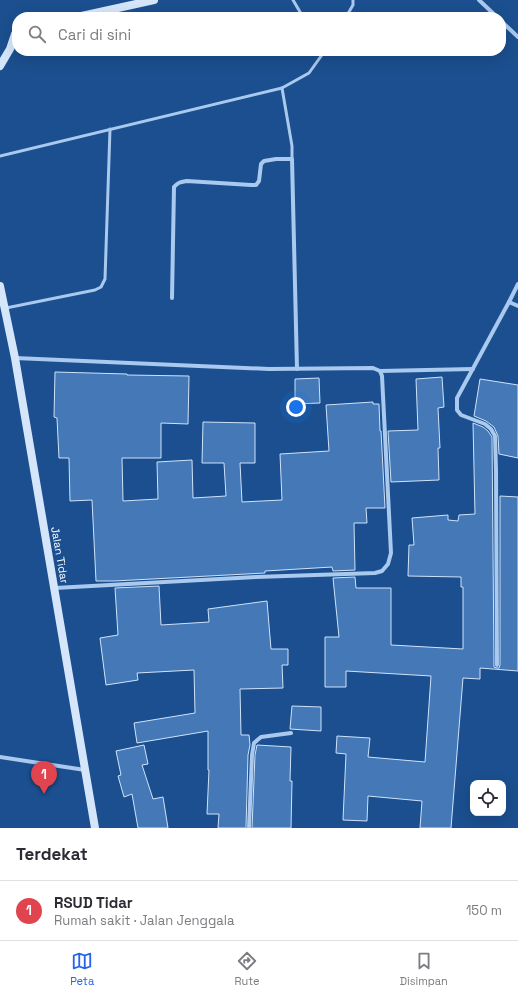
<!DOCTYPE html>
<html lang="id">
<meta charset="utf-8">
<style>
:root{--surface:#fff;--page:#f2f2f3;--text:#2b2b33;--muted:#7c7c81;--line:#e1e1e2;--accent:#2563eb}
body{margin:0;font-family:"Space Grotesk",sans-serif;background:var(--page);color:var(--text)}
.controls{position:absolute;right:12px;bottom:12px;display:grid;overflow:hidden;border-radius:8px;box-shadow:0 4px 16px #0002}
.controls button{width:36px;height:36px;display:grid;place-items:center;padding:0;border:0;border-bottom:1px solid var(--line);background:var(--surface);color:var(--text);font:20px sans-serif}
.you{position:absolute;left:296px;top:407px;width:14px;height:14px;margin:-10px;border:3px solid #fff;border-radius:50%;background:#1a73e8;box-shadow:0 0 0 6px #1a73e833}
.badge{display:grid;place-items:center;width:26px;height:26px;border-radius:50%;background:var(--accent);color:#fff;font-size:13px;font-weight:700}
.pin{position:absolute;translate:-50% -33px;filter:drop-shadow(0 1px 2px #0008)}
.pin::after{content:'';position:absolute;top:21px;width:14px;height:12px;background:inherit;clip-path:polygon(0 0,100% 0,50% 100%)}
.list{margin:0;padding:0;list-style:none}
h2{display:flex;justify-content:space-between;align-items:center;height:52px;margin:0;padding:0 16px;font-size:17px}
h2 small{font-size:13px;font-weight:400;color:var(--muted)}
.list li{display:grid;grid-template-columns:26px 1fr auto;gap:12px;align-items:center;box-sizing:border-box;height:60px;padding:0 16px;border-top:1px solid var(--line)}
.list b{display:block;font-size:15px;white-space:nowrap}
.list p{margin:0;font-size:13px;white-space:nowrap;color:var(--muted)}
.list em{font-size:13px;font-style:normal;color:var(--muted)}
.icon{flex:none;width:22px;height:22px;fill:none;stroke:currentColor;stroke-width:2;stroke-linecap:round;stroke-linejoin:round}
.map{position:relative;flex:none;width:518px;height:828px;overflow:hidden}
.search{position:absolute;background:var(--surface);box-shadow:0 4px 16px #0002;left:12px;right:12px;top:12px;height:44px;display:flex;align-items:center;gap:10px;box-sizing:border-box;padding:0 14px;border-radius:16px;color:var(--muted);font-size:15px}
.sheet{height:112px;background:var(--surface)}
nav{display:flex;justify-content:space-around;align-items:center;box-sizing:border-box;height:56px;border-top:1px solid var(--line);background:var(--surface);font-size:11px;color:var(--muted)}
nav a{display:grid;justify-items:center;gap:2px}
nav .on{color:var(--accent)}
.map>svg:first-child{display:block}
.building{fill:#4478b7;stroke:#cfe3fa}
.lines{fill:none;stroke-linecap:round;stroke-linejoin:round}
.service{stroke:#a9c9ee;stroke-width:3}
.minor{stroke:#a9c9ee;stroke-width:4}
.secondary{stroke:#d6e6fa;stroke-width:8}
.labels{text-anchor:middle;stroke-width:4;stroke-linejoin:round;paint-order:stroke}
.street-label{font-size:11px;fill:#fff;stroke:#1b4f8f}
</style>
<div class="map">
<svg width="518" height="828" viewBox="0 0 518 828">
<rect width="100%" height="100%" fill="#1b4f8f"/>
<!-- building -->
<g class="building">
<polygon points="55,372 127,374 127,375 189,376 188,424 161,423 161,458 122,458 123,501 158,499 157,462 192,460 193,498 226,496 224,463 202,463 203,422 255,423 255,463 240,463 242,502 282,500 280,454 329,451 326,405 373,402 373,404 379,404 380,431 381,431 385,508 366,508 367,523 354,523 355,570 333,571 332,567 265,571 265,573 114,581 96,581 92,500 70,501 69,458 59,458 57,418 54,417"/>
<polygon points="442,377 444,407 438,408 440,448 438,448 439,480 391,482 388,431 418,430 416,379"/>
<polygon points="319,378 320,403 295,404 295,379"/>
<polygon points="480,379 518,385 518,458 499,454 498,436 494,427 486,421 474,416"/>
<polygon points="473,423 483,427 488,431 492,437 494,665 494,667 497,668 499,668 500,665 500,496 518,497 518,671 480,668 480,679 463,678 451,828 420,828 422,801 368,796 367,821 343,820 346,754 336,753 337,736 370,738 368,757 425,762 431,676 346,671 346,687 325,687 325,637 339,637 333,578 355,577 356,588 391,588 391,645 463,649 463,587 461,587 461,577 408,576 409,545 414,545 412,518 448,515 448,520 458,521 459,515 475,514"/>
<polygon points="159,586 161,625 209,622 208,609 267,601 271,649 288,649 288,665 282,665 283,688 240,689 241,735 249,735 250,745 248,755 246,828 218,828 219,814 207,814 209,770 208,770 208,731 137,743 134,723 195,713 194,670 137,673 138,680 106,685 100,638 118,635 115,588"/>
<polygon points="292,706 321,707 321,731 290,729"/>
<polygon points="144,745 148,764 142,765 153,799 163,797 168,828 138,828 132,794 124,797 118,776 121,775 116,751"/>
<polygon points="257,745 291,747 290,781 292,781 291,828 252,828 255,755"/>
</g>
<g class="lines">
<!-- service -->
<g class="service">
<polyline points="293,0 303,17"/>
<polyline points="346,17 353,5 353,0"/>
<polyline points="282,88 292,146 292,159"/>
<polyline points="0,156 282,88 309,73 324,52 323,51"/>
<polyline points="6,308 95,290 101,287 105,279 110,129"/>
</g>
<!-- minor -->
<g class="minor">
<polyline points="479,0 497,17"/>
<polyline points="501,21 518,37"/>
<path d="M 172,298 L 174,187 C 178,182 181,182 187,181 L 251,185 L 256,185 L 259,181 L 261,164 L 264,161 L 276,159 L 292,159 L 297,369"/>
<polyline points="509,302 518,306"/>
<polyline points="15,358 269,369 373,368 380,371 382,376 391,553 388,564 382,571 375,573 256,577 55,588"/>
<polyline points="380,371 473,369"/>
<polyline points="497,665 496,470 495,436 491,429 485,424 461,415 457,410 457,398 509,302 518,284"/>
<polyline points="0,757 85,770"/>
<polyline points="249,828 252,755 254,743 261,737 291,733"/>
</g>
<!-- secondary -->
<g class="secondary">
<polyline points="77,17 154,0"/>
<polyline points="0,66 10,49 15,34 17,32"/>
<polyline points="0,286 15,358 95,828"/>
</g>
</g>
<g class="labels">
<!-- street labels -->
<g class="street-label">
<text transform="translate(60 555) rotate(80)" y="4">Jalan Tidar</text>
</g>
</g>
</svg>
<div class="controls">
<button><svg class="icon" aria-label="locate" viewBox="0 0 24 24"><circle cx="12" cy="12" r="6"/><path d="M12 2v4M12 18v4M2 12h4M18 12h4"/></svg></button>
</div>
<div class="you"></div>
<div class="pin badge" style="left:44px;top:794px;background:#e0444e">1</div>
<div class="search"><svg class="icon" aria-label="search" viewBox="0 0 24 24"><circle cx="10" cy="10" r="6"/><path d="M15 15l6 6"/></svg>Cari di sini</div>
</div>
<section class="sheet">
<h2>Terdekat<small></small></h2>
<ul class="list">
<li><span class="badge" style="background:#e0444e">1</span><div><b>RSUD Tidar</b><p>Rumah sakit · Jalan Jenggala</p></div><em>150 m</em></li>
</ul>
</section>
<nav>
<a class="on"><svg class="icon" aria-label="map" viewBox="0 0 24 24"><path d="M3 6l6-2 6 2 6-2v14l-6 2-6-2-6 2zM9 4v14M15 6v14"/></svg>Peta</a>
<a><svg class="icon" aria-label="directions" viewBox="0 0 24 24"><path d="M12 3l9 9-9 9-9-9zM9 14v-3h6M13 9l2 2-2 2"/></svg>Rute</a>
<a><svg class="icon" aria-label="saved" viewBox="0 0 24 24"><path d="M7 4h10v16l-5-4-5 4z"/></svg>Disimpan</a>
</nav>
